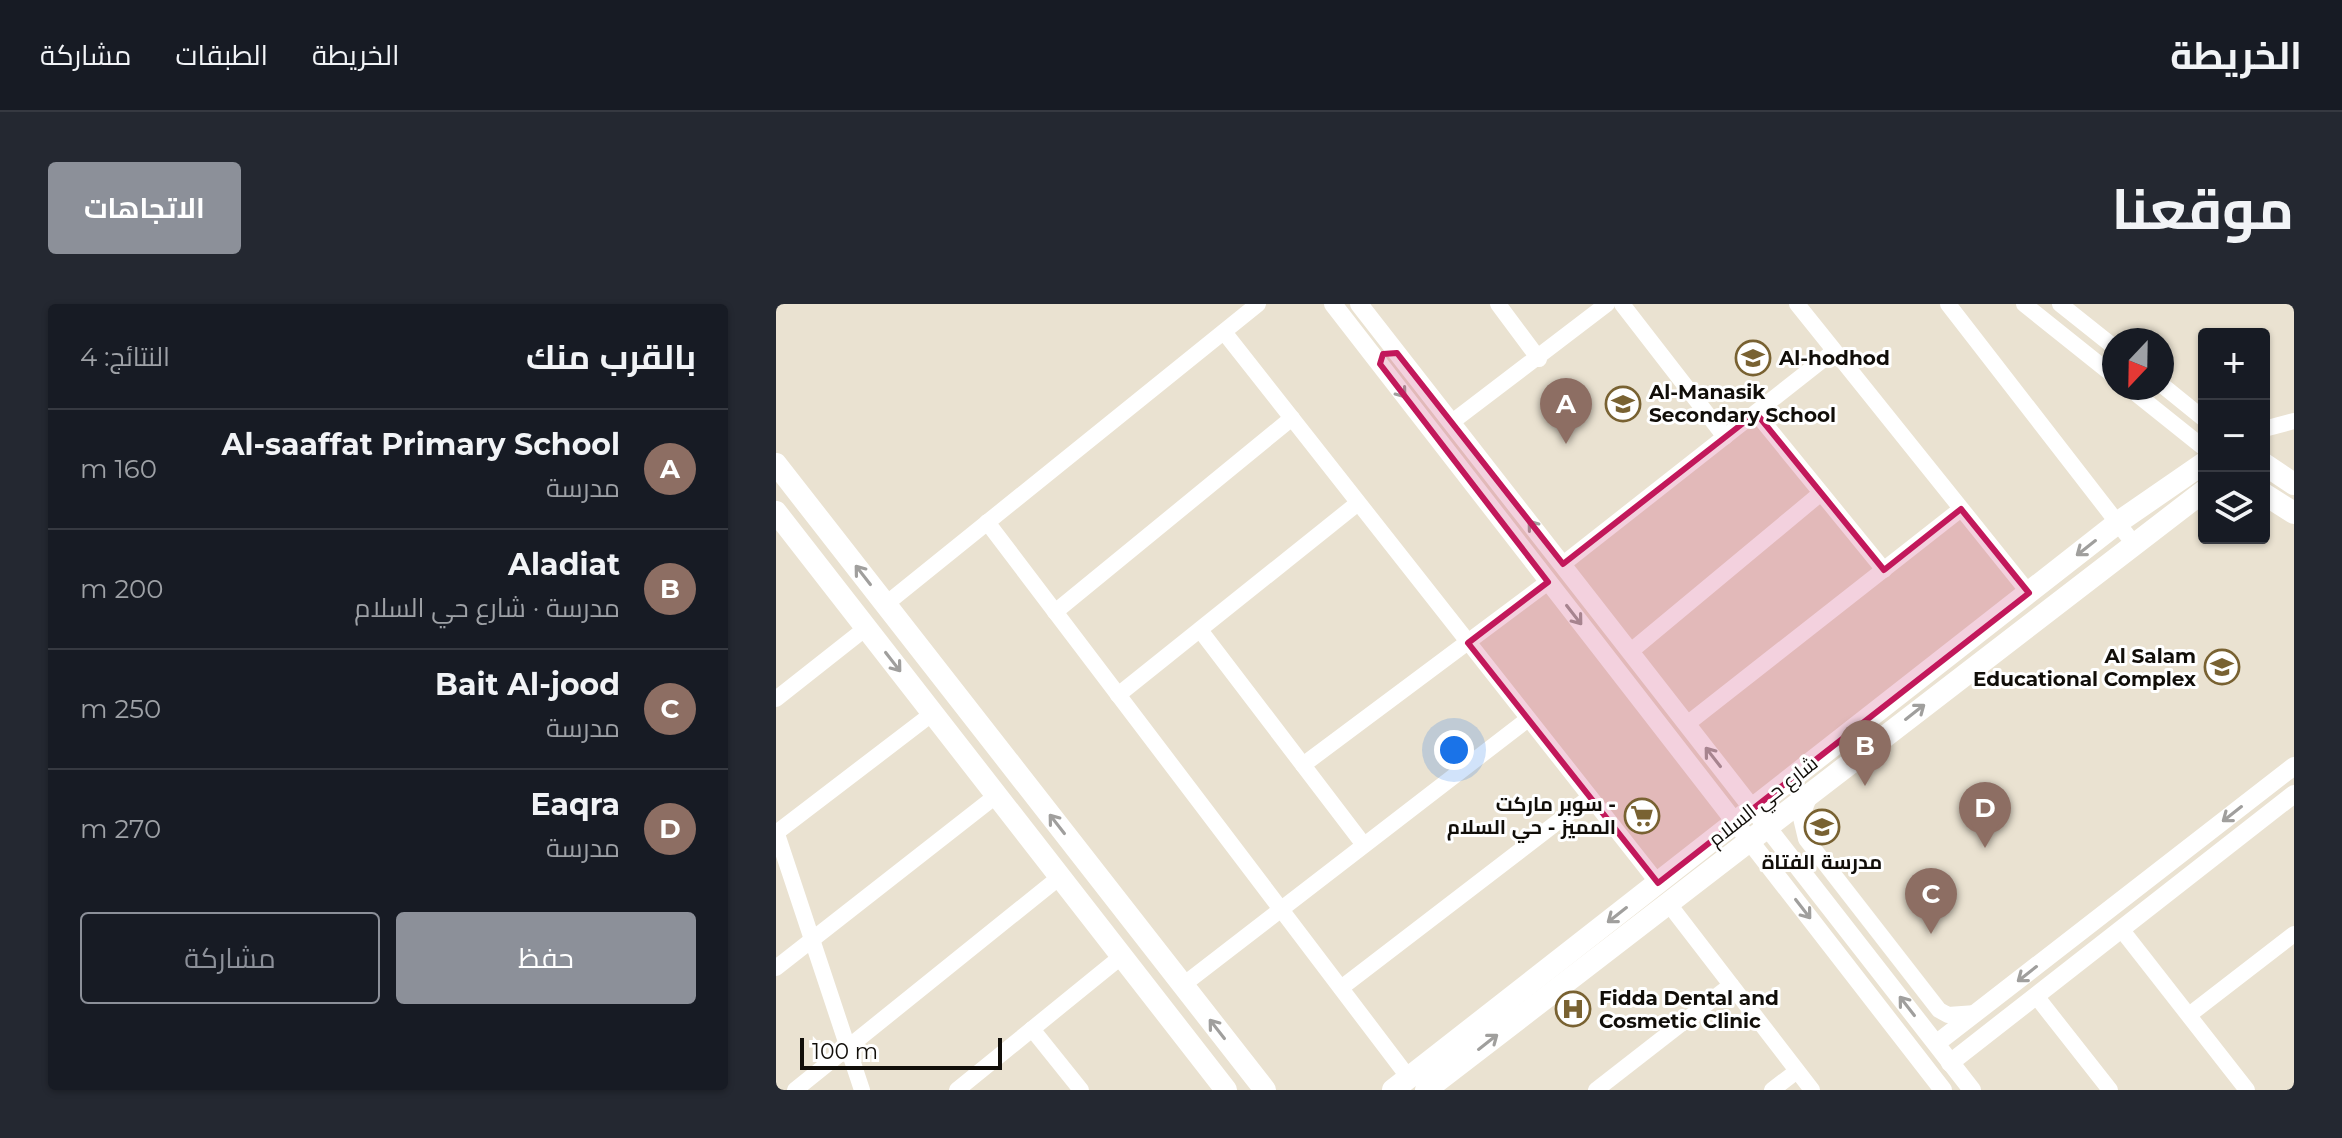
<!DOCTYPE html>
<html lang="ar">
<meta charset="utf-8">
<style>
:root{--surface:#171b24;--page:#242831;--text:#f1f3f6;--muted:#9ea1a6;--line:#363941;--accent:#8c9099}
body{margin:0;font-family:Montserrat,Cairo,sans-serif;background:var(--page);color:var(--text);direction:rtl}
.controls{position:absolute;right:24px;top:24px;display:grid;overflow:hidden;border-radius:8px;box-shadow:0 2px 6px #0004}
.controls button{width:72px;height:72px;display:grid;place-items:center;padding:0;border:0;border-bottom:2px solid var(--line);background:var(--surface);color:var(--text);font:40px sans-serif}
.compass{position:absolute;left:1326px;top:24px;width:72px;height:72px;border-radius:50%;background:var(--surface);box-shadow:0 2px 6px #0004;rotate:202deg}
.scale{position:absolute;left:24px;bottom:20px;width:202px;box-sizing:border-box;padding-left:8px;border:4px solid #110e09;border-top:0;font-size:22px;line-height:28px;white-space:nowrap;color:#110e09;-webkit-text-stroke:6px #fff;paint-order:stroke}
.you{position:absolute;left:678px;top:446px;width:28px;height:28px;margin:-20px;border:6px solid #fff;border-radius:50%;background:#1a73e8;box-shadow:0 0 0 12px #1a73e833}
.badge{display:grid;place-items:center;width:52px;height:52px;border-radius:50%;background:var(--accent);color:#fff;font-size:26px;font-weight:700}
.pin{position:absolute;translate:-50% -66px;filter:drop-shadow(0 2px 4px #0008)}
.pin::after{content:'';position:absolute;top:42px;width:28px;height:24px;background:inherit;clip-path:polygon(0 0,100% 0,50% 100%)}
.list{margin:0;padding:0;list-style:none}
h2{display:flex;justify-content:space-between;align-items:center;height:104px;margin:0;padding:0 32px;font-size:34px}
h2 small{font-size:26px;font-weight:400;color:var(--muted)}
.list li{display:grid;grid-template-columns:52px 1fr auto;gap:24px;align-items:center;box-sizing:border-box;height:120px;padding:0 32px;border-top:2px solid var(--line)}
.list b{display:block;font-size:30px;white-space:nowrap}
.list p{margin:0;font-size:26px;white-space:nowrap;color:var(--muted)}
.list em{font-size:26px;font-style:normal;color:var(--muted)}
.actions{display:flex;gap:16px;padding:24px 32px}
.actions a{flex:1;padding:18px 0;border:2px solid var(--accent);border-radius:8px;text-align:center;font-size:28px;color:var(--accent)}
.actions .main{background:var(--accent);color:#fff}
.icon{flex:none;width:44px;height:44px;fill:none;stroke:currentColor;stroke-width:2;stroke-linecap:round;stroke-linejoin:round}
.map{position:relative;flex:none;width:1518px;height:786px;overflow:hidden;direction:ltr;border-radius:8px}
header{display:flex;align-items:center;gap:48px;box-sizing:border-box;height:112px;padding:0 40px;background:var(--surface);border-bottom:2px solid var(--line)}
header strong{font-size:38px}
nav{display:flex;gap:44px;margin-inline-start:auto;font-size:28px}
.intro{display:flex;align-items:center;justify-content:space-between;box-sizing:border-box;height:192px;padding:0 48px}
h1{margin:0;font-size:56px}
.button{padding:20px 36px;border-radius:8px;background:var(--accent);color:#fff;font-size:28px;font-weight:700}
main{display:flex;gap:48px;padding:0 48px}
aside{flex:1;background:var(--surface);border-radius:8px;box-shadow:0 2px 6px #0004}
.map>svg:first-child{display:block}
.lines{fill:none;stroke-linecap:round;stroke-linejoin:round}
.minor{stroke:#fff;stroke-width:16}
.tertiary{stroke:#fff;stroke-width:18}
.secondary{stroke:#fff;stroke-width:22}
.oneway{stroke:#a09f9d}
.marked{fill:#c2185b;fill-opacity:0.2;stroke:#c2185b;stroke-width:6;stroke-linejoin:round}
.labels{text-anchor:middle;stroke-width:6;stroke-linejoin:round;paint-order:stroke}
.poi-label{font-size:20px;font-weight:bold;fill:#110e09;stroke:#fff;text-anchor:start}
.street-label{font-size:20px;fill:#110e09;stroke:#fff}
</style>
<header>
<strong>الخريطة</strong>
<nav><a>الخريطة</a><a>الطبقات</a><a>مشاركة</a></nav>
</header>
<div class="intro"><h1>موقعنا</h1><a class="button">الاتجاهات</a></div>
<main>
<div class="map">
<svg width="1518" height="786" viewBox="0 0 1518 786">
<rect width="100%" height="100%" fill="#eae2d1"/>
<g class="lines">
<!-- minor -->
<g class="minor">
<polyline points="722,0 763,55"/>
<polyline points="846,0 949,133"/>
<polyline points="1021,0 1253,289"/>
<polyline points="1172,0 1358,240"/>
<polyline points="1248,0 1338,72"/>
<polyline points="1284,0 1338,43"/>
<polyline points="448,28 882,579"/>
<polyline points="1386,81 1428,115"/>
<polyline points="1353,84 1428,144"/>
<polyline points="980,109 1108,266"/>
<polyline points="676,118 831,0"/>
<polyline points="1488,125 1518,117"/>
<polyline points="211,218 633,774"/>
<polyline points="787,260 1058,47"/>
<polyline points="110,300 482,0"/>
<polyline points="279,308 516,114"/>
<polyline points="424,326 588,541"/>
<polyline points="855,347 1045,189"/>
<polyline points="342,391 582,199"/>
<polyline points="0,395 90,324"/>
<polyline points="911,420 1185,205"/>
<polyline points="527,461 772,278"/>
<polyline points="1034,491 1025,514 1030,535 1163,706 1172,711 1200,709"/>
<polyline points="0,527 86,786"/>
<polyline points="0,529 157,409"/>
<polyline points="892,599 1036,786"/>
<polyline points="1345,625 1471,786"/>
<polyline points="0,664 221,491"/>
<polyline points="407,681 752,415"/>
<polyline points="565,684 814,493"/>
<polyline points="1260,692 1334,786"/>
<polyline points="1413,711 1518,630"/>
<polyline points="256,725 305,786"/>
<polyline points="19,786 285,572"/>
<polyline points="181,786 346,652"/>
<polyline points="820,786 955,681"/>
<polyline points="996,786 1021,767"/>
</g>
<!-- tertiary -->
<g class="tertiary">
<polyline points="557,0 1167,786"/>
<polyline points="583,0 1196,786"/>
<polyline points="1161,739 1518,462"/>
<polyline points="1174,759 1518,490"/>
</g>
<!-- secondary -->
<g class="secondary">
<polyline points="0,160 489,786"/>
<polyline points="1488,160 1518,180"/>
<polyline points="1488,190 1518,209"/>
<polyline points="0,208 450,786"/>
<polyline points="617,786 1344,217 1428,159"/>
<polyline points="650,786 1428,187"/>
</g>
</g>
<!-- one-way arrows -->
<defs><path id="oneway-shaft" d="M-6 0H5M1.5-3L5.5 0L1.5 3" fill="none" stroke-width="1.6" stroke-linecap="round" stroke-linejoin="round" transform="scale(2)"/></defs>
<g class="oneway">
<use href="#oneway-shaft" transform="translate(622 84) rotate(52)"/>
<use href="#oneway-shaft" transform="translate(760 226) rotate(-128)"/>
<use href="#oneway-shaft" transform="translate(1310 244) rotate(142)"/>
<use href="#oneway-shaft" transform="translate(87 271) rotate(-128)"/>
<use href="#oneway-shaft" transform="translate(798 311) rotate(52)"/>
<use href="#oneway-shaft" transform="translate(117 358) rotate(52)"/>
<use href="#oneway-shaft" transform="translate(1139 408) rotate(-38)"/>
<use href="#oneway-shaft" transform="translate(937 453) rotate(-128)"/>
<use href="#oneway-shaft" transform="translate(1456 510) rotate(142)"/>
<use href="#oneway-shaft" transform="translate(281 520) rotate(-128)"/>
<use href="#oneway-shaft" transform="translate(1027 605) rotate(52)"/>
<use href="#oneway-shaft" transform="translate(841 611) rotate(142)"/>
<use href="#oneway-shaft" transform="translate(1251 670) rotate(142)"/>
<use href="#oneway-shaft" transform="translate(1131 702) rotate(-128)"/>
<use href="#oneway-shaft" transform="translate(441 725) rotate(-128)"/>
<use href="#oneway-shaft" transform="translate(712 738) rotate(-38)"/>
</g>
<!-- marked area -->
<path class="marked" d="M 621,49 L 787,260 L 980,109 L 1108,266 L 1185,205 L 1253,289 L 882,579 L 692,339 L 772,278 L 604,60 L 607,50 Z"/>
<!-- icons -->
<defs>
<g id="school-ring" transform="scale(1.8)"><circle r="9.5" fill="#fff" stroke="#796232" stroke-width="1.5"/><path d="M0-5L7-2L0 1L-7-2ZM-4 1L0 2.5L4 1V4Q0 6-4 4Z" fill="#796232"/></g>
<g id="supermarket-ring" transform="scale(1.8)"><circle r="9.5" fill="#fff" stroke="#796232" stroke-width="1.5"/><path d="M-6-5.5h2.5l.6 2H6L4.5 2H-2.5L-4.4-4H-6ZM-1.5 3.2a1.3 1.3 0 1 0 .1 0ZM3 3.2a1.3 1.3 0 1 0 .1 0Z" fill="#796232"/></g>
<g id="hospital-ring" transform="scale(1.8)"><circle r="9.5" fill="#fff" stroke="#796232" stroke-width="1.5"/><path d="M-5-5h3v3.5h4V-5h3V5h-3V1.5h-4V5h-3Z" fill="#796232"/></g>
</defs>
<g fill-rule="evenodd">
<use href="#school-ring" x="977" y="54"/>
<use href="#school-ring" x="847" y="100"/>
<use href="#school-ring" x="1446" y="363"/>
<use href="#supermarket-ring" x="866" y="512"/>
<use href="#school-ring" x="1046" y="523"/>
<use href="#hospital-ring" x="797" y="705"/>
</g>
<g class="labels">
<!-- poi labels -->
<g class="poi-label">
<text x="1003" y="61">Al-hodhod</text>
<text x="873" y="95">Al-Manasik<tspan x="873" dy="23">Secondary School</tspan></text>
<text x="1420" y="359" text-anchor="end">Al Salam<tspan x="1420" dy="23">Educational Complex</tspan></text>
<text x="840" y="507" text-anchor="end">سوبر ماركت -<tspan x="840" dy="23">المميز - حي السلام</tspan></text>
<text x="1046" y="565" text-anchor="middle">مدرسة الفتاة</text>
<text x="823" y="701">Fidda Dental and<tspan x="823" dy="23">Cosmetic Clinic</tspan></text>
</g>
<!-- street labels -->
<g class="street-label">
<text transform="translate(987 497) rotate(-38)" y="7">شارع حي السلام</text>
</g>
</g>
</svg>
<div class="controls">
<button>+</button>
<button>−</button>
<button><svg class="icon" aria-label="layers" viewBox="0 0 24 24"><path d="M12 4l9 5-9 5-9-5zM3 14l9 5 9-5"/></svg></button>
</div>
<svg class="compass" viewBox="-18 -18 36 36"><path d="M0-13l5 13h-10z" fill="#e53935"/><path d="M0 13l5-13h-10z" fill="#9ea1a6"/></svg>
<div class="scale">100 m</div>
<div class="you"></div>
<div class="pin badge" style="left:790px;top:140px;background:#8d6e63">A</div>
<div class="pin badge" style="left:1089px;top:482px;background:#8d6e63">B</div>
<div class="pin badge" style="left:1155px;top:630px;background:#8d6e63">C</div>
<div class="pin badge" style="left:1209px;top:544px;background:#8d6e63">D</div>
</div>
<aside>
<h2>بالقرب منك<small>النتائج: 4</small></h2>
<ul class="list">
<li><span class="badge" style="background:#8d6e63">A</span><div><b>Al-saaffat Primary School</b><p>مدرسة</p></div><em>160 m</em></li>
<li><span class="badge" style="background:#8d6e63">B</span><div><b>Aladiat</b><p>مدرسة · شارع حي السلام</p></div><em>200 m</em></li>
<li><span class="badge" style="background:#8d6e63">C</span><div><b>Bait Al-jood</b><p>مدرسة</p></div><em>250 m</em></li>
<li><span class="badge" style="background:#8d6e63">D</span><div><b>Eaqra</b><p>مدرسة</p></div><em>270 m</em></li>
</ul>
<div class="actions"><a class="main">حفظ</a><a>مشاركة</a></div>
</aside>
</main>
